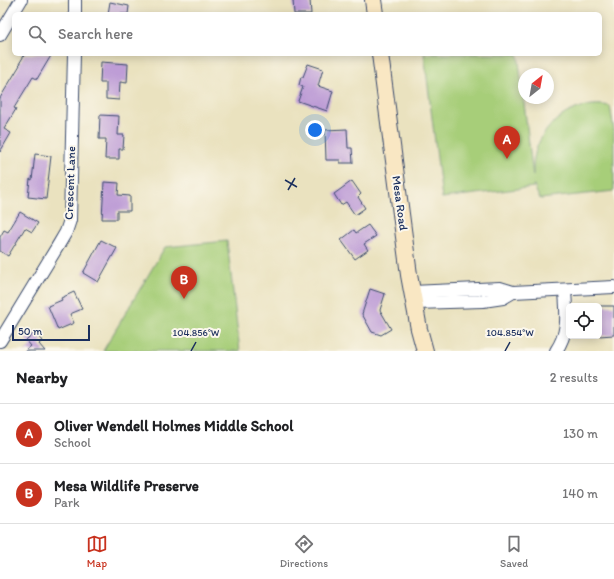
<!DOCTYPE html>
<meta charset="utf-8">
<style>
:root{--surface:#fff;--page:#f6f6f6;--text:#202124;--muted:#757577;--line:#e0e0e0;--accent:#c8321e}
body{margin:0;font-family:Itim,sans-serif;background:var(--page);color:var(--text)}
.controls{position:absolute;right:12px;bottom:12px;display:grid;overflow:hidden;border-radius:6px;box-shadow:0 2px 10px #0003}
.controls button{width:36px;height:36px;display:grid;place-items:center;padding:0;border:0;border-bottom:1px solid var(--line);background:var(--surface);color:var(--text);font:20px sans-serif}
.compass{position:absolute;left:518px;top:68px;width:36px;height:36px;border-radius:50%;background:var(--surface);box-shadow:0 2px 10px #0003;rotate:31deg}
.scale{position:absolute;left:12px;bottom:10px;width:78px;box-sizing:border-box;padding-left:4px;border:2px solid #1b2f5e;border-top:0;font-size:11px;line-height:14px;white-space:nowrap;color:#1b2f5e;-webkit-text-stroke:3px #fbf7ec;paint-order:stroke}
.you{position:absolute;left:315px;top:130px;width:14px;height:14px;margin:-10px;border:3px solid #fff;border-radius:50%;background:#1a73e8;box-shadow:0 0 0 6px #1a73e833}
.badge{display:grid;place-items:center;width:26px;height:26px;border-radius:50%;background:var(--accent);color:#fff;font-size:13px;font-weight:700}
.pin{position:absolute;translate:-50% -33px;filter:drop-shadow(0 1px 2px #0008)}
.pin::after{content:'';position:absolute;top:21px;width:14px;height:12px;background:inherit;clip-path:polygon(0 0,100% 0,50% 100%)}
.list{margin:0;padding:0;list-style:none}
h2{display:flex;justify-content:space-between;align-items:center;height:52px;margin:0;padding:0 16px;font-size:17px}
h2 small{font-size:13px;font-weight:400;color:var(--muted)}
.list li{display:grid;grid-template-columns:26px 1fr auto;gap:12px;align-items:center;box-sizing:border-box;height:60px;padding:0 16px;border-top:1px solid var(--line)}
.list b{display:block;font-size:15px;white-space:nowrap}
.list p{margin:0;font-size:13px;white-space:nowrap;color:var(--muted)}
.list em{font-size:13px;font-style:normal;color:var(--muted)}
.icon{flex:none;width:22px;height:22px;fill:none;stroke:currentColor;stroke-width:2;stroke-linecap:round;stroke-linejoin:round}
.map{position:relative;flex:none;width:614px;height:351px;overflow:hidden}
.search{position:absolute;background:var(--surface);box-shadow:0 2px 10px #0003;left:12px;right:12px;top:12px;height:44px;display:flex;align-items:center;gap:10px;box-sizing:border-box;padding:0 14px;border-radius:6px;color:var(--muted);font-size:15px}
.sheet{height:172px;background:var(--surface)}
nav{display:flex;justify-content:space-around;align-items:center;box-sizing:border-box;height:56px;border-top:1px solid var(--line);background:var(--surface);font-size:11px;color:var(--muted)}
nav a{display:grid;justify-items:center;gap:2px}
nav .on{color:var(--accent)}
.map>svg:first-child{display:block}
.green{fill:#a7ce79;stroke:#617e6c}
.building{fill:#be9dd6}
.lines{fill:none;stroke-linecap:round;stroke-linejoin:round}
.street-casing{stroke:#3a4a6d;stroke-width:14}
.secondary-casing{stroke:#3a4a6d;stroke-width:18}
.street{stroke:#fff;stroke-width:12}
.secondary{stroke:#f9e7c3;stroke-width:16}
.ticks{fill:none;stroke:#1b2f5e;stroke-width:1.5}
.labels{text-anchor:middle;stroke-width:4;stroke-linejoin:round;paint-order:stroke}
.street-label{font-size:12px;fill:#1b2f5e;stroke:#fbf7ec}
.ticks-label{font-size:10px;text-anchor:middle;fill:#1b2f5e;stroke:#fbf7ec;stroke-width:4;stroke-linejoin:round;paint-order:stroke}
</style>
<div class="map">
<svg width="614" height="351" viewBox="0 0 614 351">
<rect width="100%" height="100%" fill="#fbf7ec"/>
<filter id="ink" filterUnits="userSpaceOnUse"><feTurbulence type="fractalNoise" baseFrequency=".025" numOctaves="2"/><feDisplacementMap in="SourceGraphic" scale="8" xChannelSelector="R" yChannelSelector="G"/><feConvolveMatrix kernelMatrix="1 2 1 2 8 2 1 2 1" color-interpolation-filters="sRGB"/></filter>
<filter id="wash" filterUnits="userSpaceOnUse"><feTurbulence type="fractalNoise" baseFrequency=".012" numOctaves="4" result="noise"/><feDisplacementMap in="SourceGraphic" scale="16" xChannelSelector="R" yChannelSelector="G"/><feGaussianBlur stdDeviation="0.9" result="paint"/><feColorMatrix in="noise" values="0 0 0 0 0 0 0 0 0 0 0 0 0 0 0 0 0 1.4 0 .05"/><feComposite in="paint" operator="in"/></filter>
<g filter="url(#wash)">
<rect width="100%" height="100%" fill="#eae2bf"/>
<!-- green -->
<g class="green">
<path d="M 424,54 L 518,54 L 533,176 C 533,170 533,163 534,158 C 540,123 576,99 610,106 L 614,130 L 614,191 L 540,199 L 537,193 L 534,185 L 534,187 L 442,198 Z"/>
<polygon points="227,241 240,351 103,351 165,247"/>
</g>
<g id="blocks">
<!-- building -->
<g class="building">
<polygon points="293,0 310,0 311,14 294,14"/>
<polygon points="110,2 129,6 128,14 108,14"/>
<polygon points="25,54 52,54 37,79 33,77 14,108 16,109 4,129 11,133 0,152 0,98 20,65 19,64"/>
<polygon points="101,62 128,64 127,83 120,82 119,100 106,99 106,83 100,83"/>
<polygon points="308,64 323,69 318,86 333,91 327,111 298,101 303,87 299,85 301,77 303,77"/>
<polygon points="100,115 119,116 118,135 124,135 123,149 119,149 119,159 105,159 106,139 99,139"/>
<polygon points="347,129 348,148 352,148 353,163 340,163 340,160 326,160 325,130"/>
<polygon points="35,154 51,156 46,199 28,197 30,179 32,180"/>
<polygon points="352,181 361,194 358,197 365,208 355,215 346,202 341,205 334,194"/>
<polygon points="104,182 119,183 118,195 130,196 130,211 117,211 117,219 102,219"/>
<polygon points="20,212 38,223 32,232 25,228 8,256 0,251 0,237 4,230 8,232"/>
<polygon points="368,225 376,236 364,244 368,250 355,259 341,240 354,230 356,233"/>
<polygon points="101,240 117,248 98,282 83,273"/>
<polygon points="370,289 385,294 380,310 391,329 381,335 372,332 362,314"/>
<polygon points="74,292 82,309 70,314 74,323 58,330 48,306 62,300 61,298"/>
<polygon points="599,306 614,306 614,335 599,336"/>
<polygon points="35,332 42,341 39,344 45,351 25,351 31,346 26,340"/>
</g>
</g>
</g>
<g filter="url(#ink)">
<use href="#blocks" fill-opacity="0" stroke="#3a4a6d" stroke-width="1"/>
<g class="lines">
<!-- street casing -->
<g class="street-casing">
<g id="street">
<polyline points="75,14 75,0"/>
<polyline points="0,35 21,0"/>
<polyline points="412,292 500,288 513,292 614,287"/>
<polyline points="415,303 483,301 503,298 513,292"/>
<polyline points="0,341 59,244 66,232 70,220 74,54"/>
<path d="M 556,351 C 570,330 566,313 565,290"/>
</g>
</g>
<!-- secondary casing -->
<g class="secondary-casing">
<g id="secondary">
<polyline points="373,0 375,14"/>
<polyline points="380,54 409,275 419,329 425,351"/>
</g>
</g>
<!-- street -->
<use href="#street" class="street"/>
<!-- secondary -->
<use href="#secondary" class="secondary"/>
</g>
</g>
<!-- ticks -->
<path class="ticks" d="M 285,180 L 297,187M 288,190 L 295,178M 191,351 L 196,342M 505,351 L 510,342"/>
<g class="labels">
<!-- street labels -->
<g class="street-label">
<text transform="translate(70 183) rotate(-88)" y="4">Crescent Lane</text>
<text transform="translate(400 203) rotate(82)" y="4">Mesa Road</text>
</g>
</g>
<g class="ticks-label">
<text x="196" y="336">104.856°W</text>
<text x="510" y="336">104.854°W</text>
</g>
</svg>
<div class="controls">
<button><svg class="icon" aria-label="locate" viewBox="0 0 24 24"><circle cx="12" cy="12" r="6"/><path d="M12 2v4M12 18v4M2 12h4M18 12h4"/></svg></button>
</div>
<svg class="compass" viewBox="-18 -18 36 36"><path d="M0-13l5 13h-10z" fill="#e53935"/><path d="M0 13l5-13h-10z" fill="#757577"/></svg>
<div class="scale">50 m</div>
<div class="you"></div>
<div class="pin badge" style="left:507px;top:159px">A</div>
<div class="pin badge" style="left:184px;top:299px">B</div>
<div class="search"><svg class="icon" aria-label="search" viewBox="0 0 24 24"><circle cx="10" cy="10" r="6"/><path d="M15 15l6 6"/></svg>Search here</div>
</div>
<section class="sheet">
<h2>Nearby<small>2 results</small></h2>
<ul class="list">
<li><span class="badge">A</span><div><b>Oliver Wendell Holmes Middle School</b><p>School</p></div><em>130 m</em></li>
<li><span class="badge">B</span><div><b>Mesa Wildlife Preserve</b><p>Park</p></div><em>140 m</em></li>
</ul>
</section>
<nav>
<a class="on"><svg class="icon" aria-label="map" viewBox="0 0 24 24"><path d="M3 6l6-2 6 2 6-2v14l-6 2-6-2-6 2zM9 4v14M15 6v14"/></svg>Map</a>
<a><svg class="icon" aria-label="directions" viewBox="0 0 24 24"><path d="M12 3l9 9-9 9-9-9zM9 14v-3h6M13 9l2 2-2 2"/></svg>Directions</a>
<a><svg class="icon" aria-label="saved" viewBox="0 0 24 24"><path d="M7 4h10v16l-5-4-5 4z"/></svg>Saved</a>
</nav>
